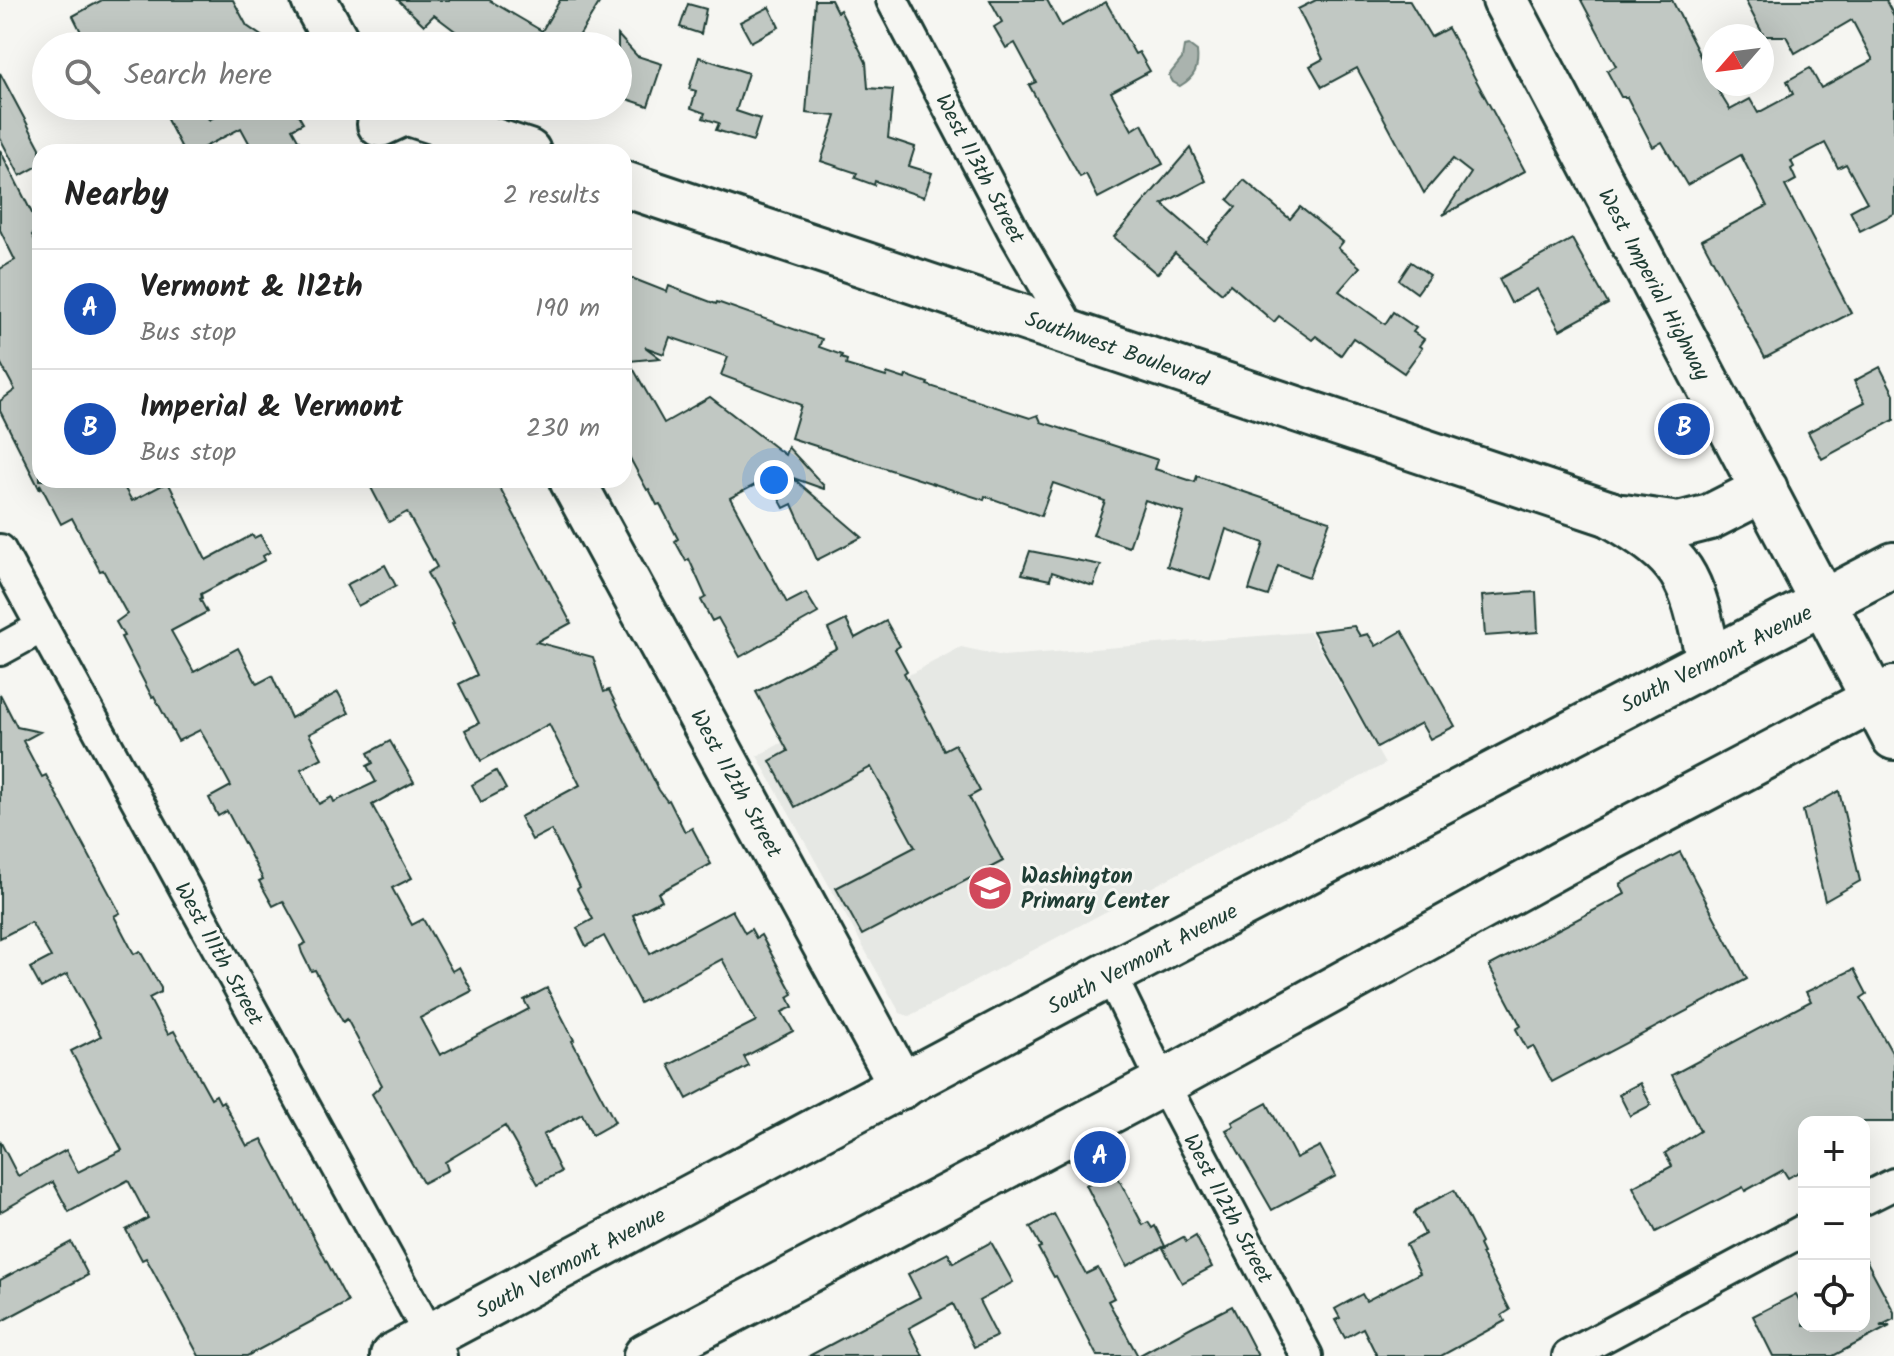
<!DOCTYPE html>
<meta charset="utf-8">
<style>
:root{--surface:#fff;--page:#f6f6f6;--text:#222;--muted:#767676;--line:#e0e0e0;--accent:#ea580c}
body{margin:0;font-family:Kalam,sans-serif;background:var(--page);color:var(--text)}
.controls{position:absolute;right:24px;bottom:24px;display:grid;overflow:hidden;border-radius:16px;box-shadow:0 8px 32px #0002}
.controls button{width:72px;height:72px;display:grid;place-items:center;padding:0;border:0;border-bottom:2px solid var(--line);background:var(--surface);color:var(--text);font:40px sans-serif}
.compass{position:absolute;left:1702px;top:24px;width:72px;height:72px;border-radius:50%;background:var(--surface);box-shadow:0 8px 32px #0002;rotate:242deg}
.you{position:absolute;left:774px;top:480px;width:28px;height:28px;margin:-20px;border:6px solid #fff;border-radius:50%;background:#1a73e8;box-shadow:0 0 0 12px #1a73e833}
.badge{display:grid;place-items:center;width:52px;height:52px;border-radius:50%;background:var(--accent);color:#fff;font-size:26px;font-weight:700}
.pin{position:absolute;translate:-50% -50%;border:4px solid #fff;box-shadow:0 2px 8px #0006}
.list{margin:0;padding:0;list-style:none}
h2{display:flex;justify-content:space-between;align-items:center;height:104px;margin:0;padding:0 32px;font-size:34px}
h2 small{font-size:26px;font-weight:400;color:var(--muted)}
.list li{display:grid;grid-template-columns:52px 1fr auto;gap:24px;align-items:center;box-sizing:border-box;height:120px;padding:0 32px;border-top:2px solid var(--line)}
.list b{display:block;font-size:30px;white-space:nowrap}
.list p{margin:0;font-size:26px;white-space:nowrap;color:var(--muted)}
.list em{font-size:26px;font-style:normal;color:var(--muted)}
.icon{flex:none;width:44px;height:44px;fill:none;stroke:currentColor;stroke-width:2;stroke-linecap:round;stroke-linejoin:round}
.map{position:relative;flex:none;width:1894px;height:1356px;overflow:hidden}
.search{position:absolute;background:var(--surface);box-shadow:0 8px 32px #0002;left:32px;top:32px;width:600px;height:88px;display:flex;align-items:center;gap:20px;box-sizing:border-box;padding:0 28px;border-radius:44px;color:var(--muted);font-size:30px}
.panel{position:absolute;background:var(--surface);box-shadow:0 8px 32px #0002;left:32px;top:144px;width:600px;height:344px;border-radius:24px}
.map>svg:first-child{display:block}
.built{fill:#e6e8e4}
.water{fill:#aab3ae;stroke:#72847d;stroke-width:2}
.building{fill:#c1c8c3;stroke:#1f3d34;stroke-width:2}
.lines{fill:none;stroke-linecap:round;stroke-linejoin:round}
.street-casing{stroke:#1f3d34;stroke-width:36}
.secondary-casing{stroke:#1f3d34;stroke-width:50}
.primary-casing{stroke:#1f3d34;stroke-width:50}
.street{stroke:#f6f6f2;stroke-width:30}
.secondary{stroke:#f6f6f2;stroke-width:44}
.primary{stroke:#f6f6f2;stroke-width:44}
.labels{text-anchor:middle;stroke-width:6;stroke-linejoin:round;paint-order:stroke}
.street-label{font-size:22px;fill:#1f3d34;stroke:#f6f6f2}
.poi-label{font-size:22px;font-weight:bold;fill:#1f3d34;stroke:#f6f6f2;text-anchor:start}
</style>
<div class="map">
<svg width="1894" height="1356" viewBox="0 0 1894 1356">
<rect width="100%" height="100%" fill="#f6f6f2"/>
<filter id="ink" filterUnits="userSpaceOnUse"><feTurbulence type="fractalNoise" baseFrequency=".0125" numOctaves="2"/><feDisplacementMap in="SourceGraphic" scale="16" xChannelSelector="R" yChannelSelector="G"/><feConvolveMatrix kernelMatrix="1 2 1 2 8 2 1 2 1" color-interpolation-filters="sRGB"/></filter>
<g filter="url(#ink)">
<!-- built -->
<polygon class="built" points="1310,632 1385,764 909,1016 900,1013 757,756 961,647 1003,656"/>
<!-- water -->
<path class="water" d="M 1189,45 L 1197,51 C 1199,68 1195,77 1180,86 L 1173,82 L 1169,75 L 1182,59 L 1184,46 Z"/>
<!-- building -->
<g class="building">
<polygon points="102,0 233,0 247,26 276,46 88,46 73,16"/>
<polygon points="398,0 489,0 542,31 560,0 601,0 573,46 475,46 434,15 424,25"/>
<polygon points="815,0 831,0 837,12 840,10 866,62 868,88 893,90 888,138 915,147 909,166 932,173 924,197 875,181 874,185 855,178 857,173 821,161 836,116 806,113"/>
<polygon points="990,0 1047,0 1061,26 1106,2 1135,54 1139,52 1150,71 1111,92 1132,130 1142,124 1163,164 1098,198 1086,174 1080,177 1029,85 1036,82 1015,43 1006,48 994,27 1002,22"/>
<polygon points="1316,0 1409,0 1431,37 1448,28 1525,171 1443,215 1471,173 1453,159 1424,193 1357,68 1322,87 1310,66 1323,59 1298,9"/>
<polygon points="1581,0 1672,0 1714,84 1730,110 1750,99 1758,113 1793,94 1787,81 1810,68 1821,88 1873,60 1852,20 1795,53 1786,36 1764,36 1745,0 1888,0 1886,1 1894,16 1894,214 1860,231 1850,211 1867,202 1846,164 1838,168 1825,143 1791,161 1794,167 1791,169 1796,180 1785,186 1851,313 1765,358 1702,240 1767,206 1741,155 1687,185 1662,142 1653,147 1627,97 1621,97 1607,71 1616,66"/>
<polygon points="688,4 706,9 701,34 680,27"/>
<polygon points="769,7 779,27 751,42 740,22"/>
<polygon points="618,35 637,56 662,64 648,106 618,96"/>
<polygon points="699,57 748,73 736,111 760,119 753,141 716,130 719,123 703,118 705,113 691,108 696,91 689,89"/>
<polygon points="0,73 40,148 40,165 20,176 0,138"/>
<polygon points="160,106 202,106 209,120 231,108 230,106 293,106 303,123 292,129 305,152 254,152 241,128 195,152 184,152"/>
<polygon points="1190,148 1206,181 1162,204 1206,242 1236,207 1228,200 1244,180 1290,219 1300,207 1343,242 1338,248 1360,267 1339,291 1385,324 1393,312 1416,328 1413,332 1424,339 1419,346 1422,348 1404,373 1353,338 1341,355 1316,336 1312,340 1279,316 1274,322 1230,284 1222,293 1175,253 1157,274 1114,237"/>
<polygon points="0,150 40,229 32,235 40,250 40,480 120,480 132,501 168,482 206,560 252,535 254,538 260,535 270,552 263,556 265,560 201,594 202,598 200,599 207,612 171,631 194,672 238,648 257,684 272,676 291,718 338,692 349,713 309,734 322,758 301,769 319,804 332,797 334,802 376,782 367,766 373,763 368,753 390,741 414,782 372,805 412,878 392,888 412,925 423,919 452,971 459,967 472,991 420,1018 440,1055 529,1009 524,1000 547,988 574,1040 572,1041 615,1122 592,1135 582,1114 543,1135 561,1172 538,1184 505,1126 445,1162 448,1170 423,1183 372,1094 382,1085 347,1019 343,1022 315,970 311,971 302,953 300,946 306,943 283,901 273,906 259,881 263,879 227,811 218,816 209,798 231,786 212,751 200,730 178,741 154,696 152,697 121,637 124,636 116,622 127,614 103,570 100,571 72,518 61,524 40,484 40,490 0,411 0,401 15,390 0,362 0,269 15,260 0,230"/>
<polygon points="1572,239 1608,304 1560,330 1537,289 1511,303 1499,279"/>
<polygon points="1411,262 1430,275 1417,293 1399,280"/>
<polygon points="624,275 667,292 669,286 716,304 717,302 822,339 819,347 842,355 841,358 847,360 846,365 886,377 887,373 905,379 906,375 928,383 927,385 1030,418 1038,415 1041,422 1158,460 1155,469 1195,482 1197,476 1330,521 1309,577 1278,566 1268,596 1249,590 1264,543 1226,529 1210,580 1167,566 1184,513 1145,500 1129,547 1093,535 1105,501 1053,483 1041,516 985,496 984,500 791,438 801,405 721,375 728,357 670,337 664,354 645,347 660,358 629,361 664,423 710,397 785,455 788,447 824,486 824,489 793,478 862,537 817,560 792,504 784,508 768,478 730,498 787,603 806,593 818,613 740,657 718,618 712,621 701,600 706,597 689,559 686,561 675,541 678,539 660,504 657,505 649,489 647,490 624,447"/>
<polygon points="1880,367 1894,394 1894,420 1822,459 1808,432 1865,402 1854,381"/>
<polygon points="367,480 496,480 571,623 536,642 593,657 604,692 609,690 659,790 667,801 669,800 685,832 692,828 711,864 658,893 662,900 633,915 650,954 732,910 745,933 751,929 756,938 761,935 793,994 788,997 793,1007 782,1012 793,1031 744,1057 749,1066 687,1099 669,1065 756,1021 722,959 640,1003 604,936 586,946 577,928 593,919 577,889 580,887 551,830 532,840 520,817 580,785 549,724 481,761 465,730 479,723 459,684 477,675 452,624 454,623 427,573 437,567 407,512 389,522"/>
<polygon points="1030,551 1101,565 1093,586 1052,572 1050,580 1022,574"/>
<polygon points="385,565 396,586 358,606 346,585"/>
<polygon points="1536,592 1538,632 1485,636 1482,596"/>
<polygon points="846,620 855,638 886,621 900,646 895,649 907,671 904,673 944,750 955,744 980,791 969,797 1003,861 862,935 836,888 915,847 871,767 795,807 770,761 788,751 756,692 837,648 828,629"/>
<polygon points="1354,626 1360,636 1368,634 1376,646 1402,631 1455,726 1430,739 1421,723 1377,747 1313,631"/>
<polygon points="0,694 17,727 40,732 23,741 42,777 46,775 120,913 114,916 134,954 140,951 161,988 161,992 149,998 168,1034 174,1031 211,1098 216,1095 220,1103 223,1101 247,1146 262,1139 348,1302 247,1356 199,1356 146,1258 142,1260 126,1230 148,1218 128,1180 69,1212 53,1182 0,1212 0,1141 18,1176 66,1150 78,1172 122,1150 71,1051 101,1036 67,974 41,988 30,968 51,957 31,922 0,938"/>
<polygon points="496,771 506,789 481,802 472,785"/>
<polygon points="1839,791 1860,881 1825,901 1803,811"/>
<polygon points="1680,852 1747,979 1552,1082 1533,1046 1527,1049 1516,1029 1521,1026 1489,966 1625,894 1620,884"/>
<polygon points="1854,969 1867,994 1861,998 1894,1056 1894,1122 1804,1122 1804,1169 1788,1178 1783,1170 1745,1191 1743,1187 1656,1232 1633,1187 1672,1166 1665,1153 1700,1131 1672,1075 1811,1001 1806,992"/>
<polygon points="1640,1083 1651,1105 1630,1116 1619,1094"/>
<polygon points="1267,1103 1296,1158 1320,1146 1336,1176 1272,1210 1226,1130 1234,1126 1232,1122"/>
<polygon points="1114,1170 1143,1225 1148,1222 1152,1228 1155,1226 1165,1246 1127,1266 1086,1185"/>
<polygon points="1454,1190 1481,1243 1479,1245 1483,1253 1481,1254 1510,1310 1502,1315 1505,1321 1441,1356 1377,1356 1363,1328 1345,1338 1335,1320 1340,1318 1335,1309 1362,1294 1366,1301 1420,1273 1406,1245 1425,1234 1414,1213 1416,1210"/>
<polygon points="1054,1214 1086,1274 1098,1268 1114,1298 1108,1301 1138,1356 1097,1356 1056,1276 1054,1277 1038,1248 1041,1247 1030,1227"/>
<polygon points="1196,1236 1212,1267 1182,1283 1163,1248 1183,1237 1186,1242"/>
<polygon points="71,1242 88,1275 0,1322 0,1280"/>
<polygon points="991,1242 1013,1282 979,1301 997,1336 974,1347 953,1304 909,1328 923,1356 809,1356 920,1297 908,1274 948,1253 953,1263"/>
<polygon points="1864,1256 1894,1312 1894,1319 1880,1326 1890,1326 1833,1356 1773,1356 1753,1316 1796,1294 1804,1309 1804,1326 1864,1326"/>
<polygon points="1232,1306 1258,1356 1138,1356 1195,1325"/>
</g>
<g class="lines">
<!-- street casing -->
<g class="street-casing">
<g id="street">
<polyline points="892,0 1014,232 1073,334"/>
<polyline points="0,550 441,1356"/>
<polyline points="0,650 42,627"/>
<polyline points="1110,974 1163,1083 1307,1356"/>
<polyline points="1864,1199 1894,1184"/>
<polyline points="1568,1356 1804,1230"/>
</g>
</g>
<!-- secondary casing -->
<g class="secondary-casing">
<g id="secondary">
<polyline points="314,0 339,46"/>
<polyline points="380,124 406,112 528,152"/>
<polyline points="624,184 1610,514"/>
<polyline points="572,480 902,1086"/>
</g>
</g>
<!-- primary casing -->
<g class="primary-casing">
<g id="primary">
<polyline points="1505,0 1894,737"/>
<path d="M 1610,514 C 1688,560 1690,575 1709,660"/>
<polyline points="1623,517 1679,525 1710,517 1765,489"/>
<polyline points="393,1356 1110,974 1894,565"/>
<polyline points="646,1356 1163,1083 1561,864 1894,689"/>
</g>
</g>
<!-- street -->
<use href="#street" class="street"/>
<!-- secondary -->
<use href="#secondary" class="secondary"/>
<!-- primary -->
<use href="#primary" class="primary"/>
</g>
</g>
<!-- icons -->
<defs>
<g id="school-disc" transform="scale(2.3)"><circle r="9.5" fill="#d1495b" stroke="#f6f6f2"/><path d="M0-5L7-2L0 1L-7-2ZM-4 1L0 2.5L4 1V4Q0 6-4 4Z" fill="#fff"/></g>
</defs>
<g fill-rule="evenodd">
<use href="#school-disc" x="990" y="888"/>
</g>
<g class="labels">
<!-- street labels -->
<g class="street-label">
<text transform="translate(981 168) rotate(62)" y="8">West 113th Street</text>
<text transform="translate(1655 284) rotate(62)" y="8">West Imperial Highway</text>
<text transform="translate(1117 348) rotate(19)" y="8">Southwest Boulevard</text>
<text transform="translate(1716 658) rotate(-27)" y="8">South Vermont Avenue</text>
<text transform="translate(737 783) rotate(61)" y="8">West 112th Street</text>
<text transform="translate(220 953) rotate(61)" y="8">West 111th Street</text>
<text transform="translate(1142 958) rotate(-28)" y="8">South Vermont Avenue</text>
<text transform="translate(1229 1208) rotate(62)" y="8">West 112th Street</text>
<text transform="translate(570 1262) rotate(-28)" y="8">South Vermont Avenue</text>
</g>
<!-- poi labels -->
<g class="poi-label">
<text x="1021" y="883">Washington<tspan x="1021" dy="25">Primary Center</tspan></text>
</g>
</g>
</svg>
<div class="controls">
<button>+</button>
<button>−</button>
<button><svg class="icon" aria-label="locate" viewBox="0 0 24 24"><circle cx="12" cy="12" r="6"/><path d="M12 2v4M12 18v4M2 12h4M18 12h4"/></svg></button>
</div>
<svg class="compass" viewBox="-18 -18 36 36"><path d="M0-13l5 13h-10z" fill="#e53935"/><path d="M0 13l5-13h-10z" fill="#767676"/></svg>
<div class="you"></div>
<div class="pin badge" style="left:1100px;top:1157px;background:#1a4fb4">A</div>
<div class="pin badge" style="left:1684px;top:429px;background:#1a4fb4">B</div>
<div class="search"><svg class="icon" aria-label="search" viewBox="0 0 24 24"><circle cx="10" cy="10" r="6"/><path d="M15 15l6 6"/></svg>Search here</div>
<section class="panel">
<h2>Nearby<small>2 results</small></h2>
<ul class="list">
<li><span class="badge" style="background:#1a4fb4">A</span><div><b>Vermont &amp; 112th</b><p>Bus stop</p></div><em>190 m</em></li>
<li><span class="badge" style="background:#1a4fb4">B</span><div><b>Imperial &amp; Vermont</b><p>Bus stop</p></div><em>230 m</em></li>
</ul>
</section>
</div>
